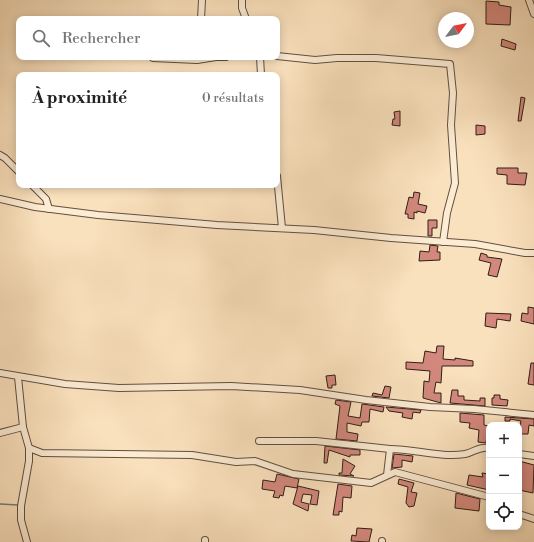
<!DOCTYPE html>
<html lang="fr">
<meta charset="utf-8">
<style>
:root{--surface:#fff;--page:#f2f2f2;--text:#222;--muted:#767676;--line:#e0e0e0}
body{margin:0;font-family:"Libre Bodoni",serif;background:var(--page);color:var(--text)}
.controls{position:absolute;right:12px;bottom:12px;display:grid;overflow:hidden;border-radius:8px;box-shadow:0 2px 10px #0003}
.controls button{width:36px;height:36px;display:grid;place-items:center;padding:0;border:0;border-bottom:1px solid var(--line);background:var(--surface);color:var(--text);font:20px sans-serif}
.compass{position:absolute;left:438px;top:12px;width:36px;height:36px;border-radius:50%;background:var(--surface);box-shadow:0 2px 10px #0003;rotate:58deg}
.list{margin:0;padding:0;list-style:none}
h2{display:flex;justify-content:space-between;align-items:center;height:52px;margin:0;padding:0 16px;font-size:17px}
h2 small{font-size:13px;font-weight:400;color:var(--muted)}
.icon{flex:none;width:22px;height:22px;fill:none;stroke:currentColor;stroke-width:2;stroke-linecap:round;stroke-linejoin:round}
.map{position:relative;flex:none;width:534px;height:542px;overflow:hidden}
.search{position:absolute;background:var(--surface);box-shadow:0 2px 10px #0003;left:16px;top:16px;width:264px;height:44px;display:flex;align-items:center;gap:10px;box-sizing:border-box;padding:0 14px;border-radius:8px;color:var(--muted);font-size:15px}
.panel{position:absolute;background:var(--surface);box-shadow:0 2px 10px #0003;left:16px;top:72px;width:264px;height:116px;border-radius:8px}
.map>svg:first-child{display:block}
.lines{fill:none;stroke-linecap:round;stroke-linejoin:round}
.stream{stroke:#727d76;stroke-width:1.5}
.building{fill:#d3887d;stroke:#2f1e16}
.street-casing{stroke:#624f40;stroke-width:8}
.street{stroke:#fcecd4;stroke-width:6}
</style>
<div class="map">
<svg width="534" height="542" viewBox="0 0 534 542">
<rect width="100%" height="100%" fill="#fae1bd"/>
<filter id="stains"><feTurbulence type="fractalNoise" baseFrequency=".005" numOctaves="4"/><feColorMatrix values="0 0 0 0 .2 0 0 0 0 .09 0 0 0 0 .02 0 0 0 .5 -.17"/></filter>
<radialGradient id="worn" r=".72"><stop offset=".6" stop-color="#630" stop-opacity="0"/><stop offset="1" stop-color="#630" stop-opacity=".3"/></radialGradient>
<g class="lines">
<!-- stream -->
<polyline class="stream" points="0,504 18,505"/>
</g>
<!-- building -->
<g class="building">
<polygon points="486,1 499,2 499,5 511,7 510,25 486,24"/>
<polygon points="502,39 516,44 515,50 501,46"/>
<polygon points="521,97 525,98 521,121 518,121"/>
<polygon points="400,111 400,126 392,125 393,119 395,119 394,112"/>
<polygon points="476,125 485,126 485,134 476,135"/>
<polygon points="497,168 518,168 518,173 527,173 525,185 507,184 507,175 497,174"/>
<polygon points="414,192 420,193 418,204 427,206 425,213 417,211 417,213 414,212 414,219 408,218 408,214 405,214 409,197 413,198"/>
<polygon points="428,220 437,220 437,228 432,228 432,236 428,236"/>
<polygon points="430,245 438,246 437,252 440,252 440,260 419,261 420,251 429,252"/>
<polygon points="481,253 487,255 487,257 502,259 497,277 488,275 491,263 479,260"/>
<polygon points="528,307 534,308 534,324 521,321 522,313 528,314"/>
<polygon points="486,313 511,314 510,321 497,319 496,328 485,326"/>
<polygon points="437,346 444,346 443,359 455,360 455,358 473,361 473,366 442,366 441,383 436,382 434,393 441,393 441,403 423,398 424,381 429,382 430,371 406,369 406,362 423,363 425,351 436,353"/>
<polygon points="531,363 534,363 534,385 528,384"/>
<polygon points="335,375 336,385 332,385 332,388 328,388 326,376"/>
<polygon points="385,386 391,387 389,398 372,396 373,393 382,395"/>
<polygon points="452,390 458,390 458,396 464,396 464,400 480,401 480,398 485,398 485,406 450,403"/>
<polygon points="494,395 500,395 500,399 508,400 507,406 492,405 492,398 494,398"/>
<polygon points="336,400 351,402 348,416 360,418 362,404 384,407 383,412 370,409 369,422 362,422 361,426 347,423 347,432 358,434 357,441 336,439 340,406 335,404"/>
<polygon points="386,407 421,410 420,413 413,412 412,419 402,417 403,413 389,411"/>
<polygon points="460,413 484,415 484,425 488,426 486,443 478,442 479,430 469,428 470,423 460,422"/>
<polygon points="505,417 534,419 534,426 529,425 528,434 522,434 519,432 521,421 510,419 510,421 505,421"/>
<polygon points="325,446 360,450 360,455 350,455 350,457 329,450 327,463 324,463"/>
<polygon points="394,454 413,456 412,462 402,460 402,467 392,468"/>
<polygon points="343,459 355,466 350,474 354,476 339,475 339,473 342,473"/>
<polygon points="519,461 534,465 533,493 519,490"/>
<polygon points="482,473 489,474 489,490 467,485 469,475 483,477"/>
<polygon points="277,474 299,479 297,488 285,486 283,496 280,495 279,498 273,497 275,491 262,489 263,480 275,482"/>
<polygon points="399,479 414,483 411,492 417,493 414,506 409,507 406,503 408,487 398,484"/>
<polygon points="338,484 352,486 351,498 343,497 342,512 339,511 339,515 333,515"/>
<polygon points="298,486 319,491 317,505 310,504 312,495 303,494 301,502 309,504 308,511 293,504"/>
<polygon points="456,493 480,499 479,511 455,508"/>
<polygon points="357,528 372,529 369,542 351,541 352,535 356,536"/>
</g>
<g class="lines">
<!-- street casing -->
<g class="street-casing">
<g id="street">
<polyline points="242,0 242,8 246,19"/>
<polyline points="529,0 534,14"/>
<polyline points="201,19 202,0"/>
<polyline points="277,56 315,60 337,58 376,58 450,64 453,93 451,125 455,183 447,213 443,242"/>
<polyline points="216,57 226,57"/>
<polyline points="260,57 261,75"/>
<polyline points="153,58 197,60 216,57"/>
<polyline points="0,155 5,158 19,172"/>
<polyline points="277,176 282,228"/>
<polyline points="32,185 46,199 49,209"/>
<polyline points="0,199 35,207 98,215 217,225 314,230 391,238 475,244 525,253 534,253"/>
<polyline points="0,373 65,384 119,388 231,386 300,390 366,400 430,407 474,409 534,415"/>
<polyline points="23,427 29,448 29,461 21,506 21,520 27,542"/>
<polyline points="0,433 23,427 18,377"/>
<polyline points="259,441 316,441 390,449"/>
<polyline points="29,448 42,453 192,455 236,462 255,461 293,474 371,483 395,472 489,497"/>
<polyline points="519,454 534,456"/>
<path d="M 387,475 L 390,449 C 415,449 441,458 465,454 C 475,452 479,446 489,448"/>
<polyline points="519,514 534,519"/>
<polyline points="205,542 205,540"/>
<polyline points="382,542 382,541"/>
</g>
</g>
<!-- street -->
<use href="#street" class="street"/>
</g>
<rect width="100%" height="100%" filter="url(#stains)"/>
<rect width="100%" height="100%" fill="url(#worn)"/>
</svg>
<div class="controls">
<button>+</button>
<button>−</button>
<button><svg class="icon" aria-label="locate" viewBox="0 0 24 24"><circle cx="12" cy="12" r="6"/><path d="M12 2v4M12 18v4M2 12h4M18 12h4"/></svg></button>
</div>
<svg class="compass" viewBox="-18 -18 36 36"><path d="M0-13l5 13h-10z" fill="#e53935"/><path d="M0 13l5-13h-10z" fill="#767676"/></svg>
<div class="search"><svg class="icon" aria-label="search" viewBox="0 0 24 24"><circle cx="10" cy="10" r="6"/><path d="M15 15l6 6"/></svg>Rechercher</div>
<section class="panel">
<h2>À proximité<small>0 résultats</small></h2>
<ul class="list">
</ul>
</section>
</div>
